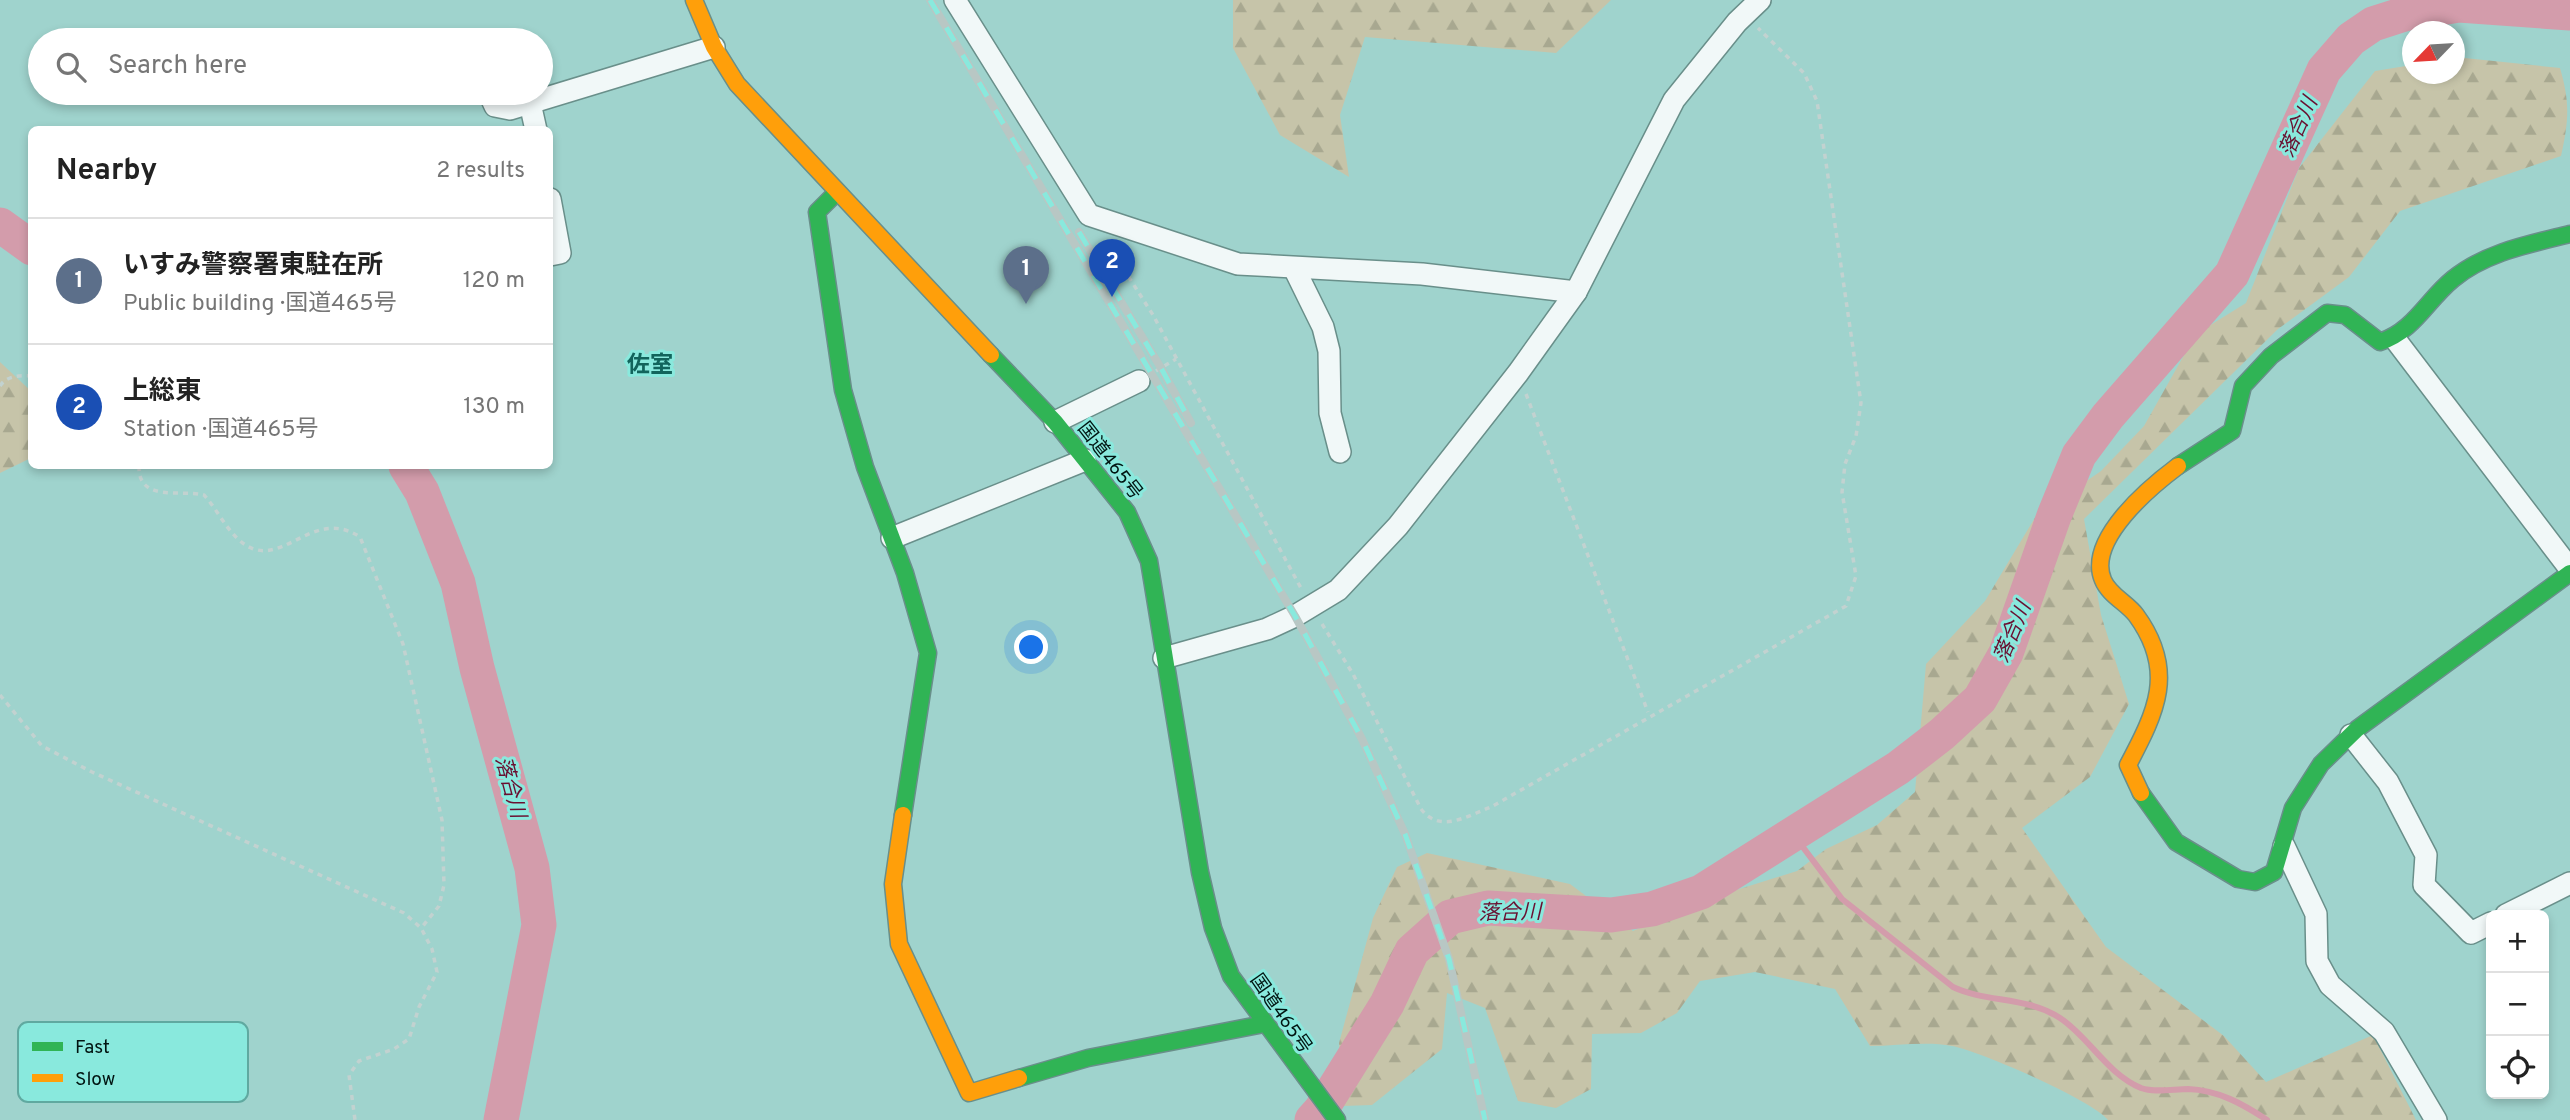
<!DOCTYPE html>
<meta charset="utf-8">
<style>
:root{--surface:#fff;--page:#f6f6f6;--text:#222;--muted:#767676;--line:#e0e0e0;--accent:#1a73e8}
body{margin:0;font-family:Overpass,"Noto Sans JP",sans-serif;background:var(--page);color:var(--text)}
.controls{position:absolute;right:21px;bottom:21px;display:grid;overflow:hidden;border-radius:10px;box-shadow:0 4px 10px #0003}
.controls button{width:63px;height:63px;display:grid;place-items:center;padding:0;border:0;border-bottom:2px solid var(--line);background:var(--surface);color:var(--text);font:35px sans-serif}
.compass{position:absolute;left:2402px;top:21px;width:63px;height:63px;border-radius:50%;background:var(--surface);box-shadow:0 4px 10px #0003;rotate:245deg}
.you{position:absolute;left:1032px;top:648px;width:24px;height:24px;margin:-18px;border:5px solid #fff;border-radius:50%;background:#1a73e8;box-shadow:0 0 0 10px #1a73e833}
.badge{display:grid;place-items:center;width:46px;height:46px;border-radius:50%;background:var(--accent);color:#fff;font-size:23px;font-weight:700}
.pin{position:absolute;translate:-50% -58px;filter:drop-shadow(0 2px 4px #0008)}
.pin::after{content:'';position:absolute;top:37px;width:24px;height:21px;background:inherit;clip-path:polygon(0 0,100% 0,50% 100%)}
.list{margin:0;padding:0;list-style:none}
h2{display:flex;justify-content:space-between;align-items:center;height:91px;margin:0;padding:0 28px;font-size:30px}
h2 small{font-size:23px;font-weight:400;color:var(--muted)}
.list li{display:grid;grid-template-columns:46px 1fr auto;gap:21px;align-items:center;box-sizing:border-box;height:126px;padding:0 28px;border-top:2px solid var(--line)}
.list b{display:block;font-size:26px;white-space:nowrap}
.list p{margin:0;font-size:23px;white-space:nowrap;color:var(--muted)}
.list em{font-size:23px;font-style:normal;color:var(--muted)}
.icon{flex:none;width:38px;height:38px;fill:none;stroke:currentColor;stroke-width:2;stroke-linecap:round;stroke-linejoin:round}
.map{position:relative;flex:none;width:2570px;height:1120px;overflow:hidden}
.search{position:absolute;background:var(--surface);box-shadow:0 4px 10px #0003;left:28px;top:28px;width:525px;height:77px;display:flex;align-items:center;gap:18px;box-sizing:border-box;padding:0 24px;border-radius:38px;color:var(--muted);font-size:26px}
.panel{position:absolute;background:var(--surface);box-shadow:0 4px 10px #0003;left:28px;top:126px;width:525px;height:343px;border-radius:10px}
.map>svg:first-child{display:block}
.forest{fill:url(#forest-firs)}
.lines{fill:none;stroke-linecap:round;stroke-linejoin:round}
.stream{stroke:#d39cab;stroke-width:6}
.river{stroke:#d39cab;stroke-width:35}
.street-casing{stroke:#698f8a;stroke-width:24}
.fast-casing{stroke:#698f8a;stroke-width:19}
.slow-casing{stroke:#698f8a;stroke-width:19}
.path{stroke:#c2d2d0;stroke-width:3.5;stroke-dasharray:5 5;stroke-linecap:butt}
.street{stroke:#f1f8f8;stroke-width:21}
.fast{stroke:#30b455;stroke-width:16}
.slow{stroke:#ff9f0a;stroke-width:16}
.rail-casing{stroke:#b8c7c4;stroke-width:8}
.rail{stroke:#89e9dd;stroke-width:5;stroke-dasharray:16;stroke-linecap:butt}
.labels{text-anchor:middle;stroke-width:6;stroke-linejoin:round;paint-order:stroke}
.street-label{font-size:19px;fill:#011411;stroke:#89e9dd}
.water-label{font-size:21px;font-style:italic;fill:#6a1031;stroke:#89e9dd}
.quarter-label{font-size:23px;font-weight:bold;fill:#12645c;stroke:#89e9dd}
.key{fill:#89e9dd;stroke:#60a9a0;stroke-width:2}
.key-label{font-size:19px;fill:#011411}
</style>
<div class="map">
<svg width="2570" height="1120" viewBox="0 0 2570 1120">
<defs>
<pattern id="forest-firs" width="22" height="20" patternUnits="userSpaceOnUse" patternTransform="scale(1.75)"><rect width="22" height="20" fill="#c6c4a9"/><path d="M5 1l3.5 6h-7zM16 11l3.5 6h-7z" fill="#a8a890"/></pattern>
</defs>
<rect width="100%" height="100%" fill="#9fd3cd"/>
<!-- forest -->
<g class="forest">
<polygon points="1233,0 1611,0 1556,53 1365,37 1340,115 1349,177 1280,135 1233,48"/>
<path d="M 2455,57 L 2560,68 C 2570,102 2569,120 2561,156 L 2400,211 L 2349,277 L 2278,329 L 2084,519 L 2101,615 L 2129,704 L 2090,777 L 2022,828 L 2106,947 L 2224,1036 L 2266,1082 L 2373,1035 L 2416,1120 L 2108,1120 C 2092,1100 1980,1051 1952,1046 C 1927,1041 1896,1046 1870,1046 L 1835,989 L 1755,972 L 1700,981 L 1677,1013 L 1641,1033 L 1592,1034 L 1591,1089 L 1556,1108 L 1518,1101 L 1485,1008 L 1447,993 L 1442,1049 L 1372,1105 L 1343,1106 L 1339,1043 L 1373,918 L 1397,867 L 1427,853 L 1570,884 L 1633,931 L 1692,904 L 1797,871 L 1826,849 L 1877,825 L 1915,792 L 1926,664 L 1985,601 L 2036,516 L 2101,471 L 2144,426 L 2196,334 L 2246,303 L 2299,168 L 2375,71 L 2412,65 L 2412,74 L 2454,74 Z"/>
<polygon points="0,362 32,392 31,458 0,473"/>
</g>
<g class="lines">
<!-- stream -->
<path class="stream" d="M 1793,834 L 1842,899 L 1953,987 C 1987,1003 2026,996 2060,1018 C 2089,1037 2107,1074 2141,1088 C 2154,1093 2174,1089 2188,1089 C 2218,1090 2243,1104 2267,1120"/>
<!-- river -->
<g class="river">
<polyline points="0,225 32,248"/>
<polyline points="406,466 422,492 458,583 477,668 532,868 539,925 501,1120"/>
<polyline points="1312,1120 1321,1110 1387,1004 1412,951 1450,917 1488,908 1611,915 1652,909 1701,892 1898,768 1942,734 1980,699 2006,653 2054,516 2079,455 2108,416 2232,274 2324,70 2351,39 2373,24 2404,14 2459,5 2570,13"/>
</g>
<!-- street casing -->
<g class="street-casing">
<g id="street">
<polyline points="955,0 1089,215 1238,264 1422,274 1576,292"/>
<polyline points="464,40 465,40"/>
<polyline points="489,93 495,106 510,109 714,47"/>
<polyline points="530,103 536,130"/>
<polyline points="550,199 560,253 550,255"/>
<polyline points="1294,268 1323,327 1329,351 1330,413 1340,452"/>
<polyline points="2395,339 2570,569"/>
<polyline points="1055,422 1139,381"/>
<polyline points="892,538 1085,460"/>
<polyline points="1164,658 1267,629 1295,616 1338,590 1398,526 1518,373 1576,292 1674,100 1737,22 1760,0"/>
<polyline points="2351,735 2388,782 2426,855 2424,885 2471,933 2491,923"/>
<polyline points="2284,846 2316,914 2317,961 2330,985 2384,1032 2436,1120"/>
<polyline points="2506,915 2570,883"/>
</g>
</g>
<!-- fast casing -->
<g class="fast-casing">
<g id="fast">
<polyline points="836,193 817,212 843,390 865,467 905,573 928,653 903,815"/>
<polyline points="991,355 1055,422 1127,512 1149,561 1200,872 1213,928 1231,976 1337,1120"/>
<path d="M 2178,466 L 2232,431 L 2243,386 L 2271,356 L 2327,313 L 2345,315 L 2380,342 C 2414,331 2427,300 2453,279 C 2486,252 2530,244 2570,234"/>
<polyline points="2141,793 2176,842 2238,879 2255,882 2274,872 2293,808 2321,764 2357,729 2570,573"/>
<polyline points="1019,1078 1088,1058 1264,1024"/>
</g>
</g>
<!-- slow casing -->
<g class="slow-casing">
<g id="slow">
<polyline points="694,0 714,47 737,84 991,355"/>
<path d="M 2141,793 L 2128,765 C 2156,712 2177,671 2136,615 C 2127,603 2109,595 2103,580 C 2086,540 2150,487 2178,466"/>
<polyline points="903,815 893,884 899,944 969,1093 1019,1078"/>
</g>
</g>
<!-- path -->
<g class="path">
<polyline points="1107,243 1153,315 1302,590"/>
<polyline points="1156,371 1176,359"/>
<path d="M 0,386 C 6,376 20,375 32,376"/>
<polyline points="1526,394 1648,712"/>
<path d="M 139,466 C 138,503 181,489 204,495 C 216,508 225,527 238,539 C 279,578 310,504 360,537 L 403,644 L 442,820 L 444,885 L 439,906 L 422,927"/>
<path d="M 1322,624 L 1353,674 L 1421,809 C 1440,834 1467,816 1491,807 L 1846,606 L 1856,576 L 1842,492 L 1845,464 L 1856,436 L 1861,403 L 1817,101 L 1804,73 L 1758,28"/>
<polyline points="0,695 42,746 92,772 404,913 421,928 432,949 437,972 419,1007 409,1039 394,1049 359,1061 349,1075 355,1120"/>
</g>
<!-- street -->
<use href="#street" class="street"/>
<!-- fast -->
<use href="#fast" class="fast"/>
<!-- slow -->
<use href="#slow" class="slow"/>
<!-- rail casing -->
<g class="rail-casing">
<g id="rail">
<polyline points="930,0 1295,616 1362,739 1405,834 1449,959 1485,1120"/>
<polyline points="1079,232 1161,368 1191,423"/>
</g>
</g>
<!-- rail -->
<use href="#rail" class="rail"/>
</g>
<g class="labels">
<!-- street labels -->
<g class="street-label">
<text transform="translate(1111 460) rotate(52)" y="7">国道465号</text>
<text transform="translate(1282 1013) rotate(55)" y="7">国道465号</text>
</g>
<!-- water labels -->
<g class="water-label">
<text transform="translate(2298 127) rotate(-66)" y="7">落合川</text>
<text transform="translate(2012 632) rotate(-67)" y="7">落合川</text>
<text transform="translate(511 787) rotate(75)" y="7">落合川</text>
<text transform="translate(1510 912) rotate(-1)" y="7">落合川</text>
</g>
<!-- quarter labels -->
<g class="quarter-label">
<text x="650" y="372">佐室</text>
</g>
</g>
<!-- legend -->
<rect x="18" y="1022" width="230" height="80" rx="10" class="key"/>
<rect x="32" y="1042" width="31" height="9" fill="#30b455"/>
<rect x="32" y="1074" width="31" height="8" fill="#ff9f0a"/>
<g class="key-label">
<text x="75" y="1053">Fast</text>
<text x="75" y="1085">Slow</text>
</g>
</svg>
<div class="controls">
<button>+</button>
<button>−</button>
<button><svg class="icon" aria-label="locate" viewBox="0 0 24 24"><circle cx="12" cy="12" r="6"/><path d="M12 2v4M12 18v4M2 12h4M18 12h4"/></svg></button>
</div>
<svg class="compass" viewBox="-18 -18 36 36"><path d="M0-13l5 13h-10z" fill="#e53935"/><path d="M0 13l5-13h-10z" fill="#767676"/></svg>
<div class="you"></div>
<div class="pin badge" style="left:1026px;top:304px;background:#5c6f8a">1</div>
<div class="pin badge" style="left:1112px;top:297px;background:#1a4fb4">2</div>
<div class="search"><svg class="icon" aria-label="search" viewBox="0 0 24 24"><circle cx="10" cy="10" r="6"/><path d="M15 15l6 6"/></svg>Search here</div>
<section class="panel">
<h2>Nearby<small>2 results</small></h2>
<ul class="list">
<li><span class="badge" style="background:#5c6f8a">1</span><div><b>いすみ警察署東駐在所</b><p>Public building · 国道465号</p></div><em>120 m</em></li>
<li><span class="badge" style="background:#1a4fb4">2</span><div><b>上総東</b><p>Station · 国道465号</p></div><em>130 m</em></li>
</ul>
</section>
</div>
